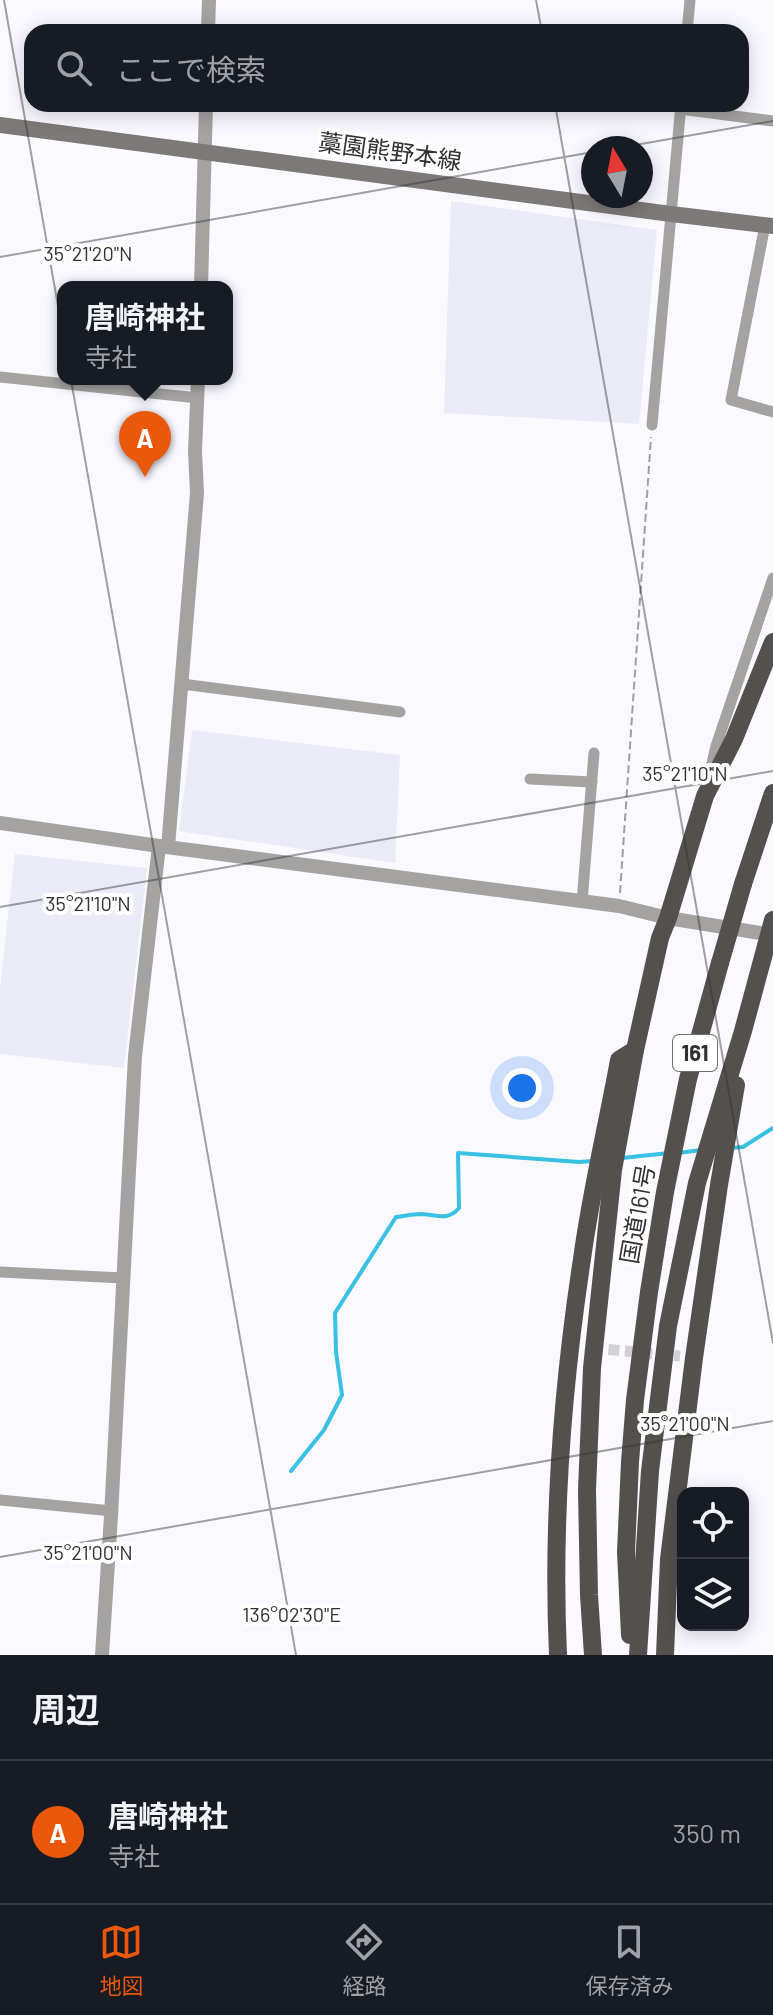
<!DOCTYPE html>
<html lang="ja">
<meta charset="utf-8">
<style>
:root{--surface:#171b24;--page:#20242c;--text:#f1f3f6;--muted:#9ea1a6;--line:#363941;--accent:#ea580c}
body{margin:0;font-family:Barlow,"Noto Sans JP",sans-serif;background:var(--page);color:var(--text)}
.controls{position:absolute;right:24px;bottom:24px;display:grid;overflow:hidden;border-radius:16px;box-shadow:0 4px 20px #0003}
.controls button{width:72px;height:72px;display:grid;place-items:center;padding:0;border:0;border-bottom:2px solid var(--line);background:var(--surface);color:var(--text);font:40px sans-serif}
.compass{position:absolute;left:581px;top:136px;width:72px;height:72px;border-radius:50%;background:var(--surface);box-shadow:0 4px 20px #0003;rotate:350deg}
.you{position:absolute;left:522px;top:1088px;width:28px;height:28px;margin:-20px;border:6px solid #fff;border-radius:50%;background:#1a73e8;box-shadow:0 0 0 12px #1a73e833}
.badge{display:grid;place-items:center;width:52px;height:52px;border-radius:50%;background:var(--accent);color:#fff;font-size:26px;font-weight:700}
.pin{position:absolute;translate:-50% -66px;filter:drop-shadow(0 2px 4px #0008)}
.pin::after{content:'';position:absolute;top:42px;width:28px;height:24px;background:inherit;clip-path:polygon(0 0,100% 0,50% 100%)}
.popup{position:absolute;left:57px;top:281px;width:176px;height:104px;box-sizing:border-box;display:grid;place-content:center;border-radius:16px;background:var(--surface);filter:drop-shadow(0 2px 6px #0005);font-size:26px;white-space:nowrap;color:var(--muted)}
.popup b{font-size:30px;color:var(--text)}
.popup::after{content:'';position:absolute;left:50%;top:100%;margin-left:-16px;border:16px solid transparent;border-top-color:var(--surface)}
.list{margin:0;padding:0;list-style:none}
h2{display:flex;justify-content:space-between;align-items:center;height:104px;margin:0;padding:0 32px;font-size:34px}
h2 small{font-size:26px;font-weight:400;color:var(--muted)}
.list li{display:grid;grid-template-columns:52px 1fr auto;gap:24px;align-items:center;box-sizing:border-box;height:144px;padding:0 32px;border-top:2px solid var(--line)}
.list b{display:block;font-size:30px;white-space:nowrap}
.list p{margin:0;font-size:26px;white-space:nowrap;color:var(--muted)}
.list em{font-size:26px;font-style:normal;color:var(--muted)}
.icon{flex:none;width:44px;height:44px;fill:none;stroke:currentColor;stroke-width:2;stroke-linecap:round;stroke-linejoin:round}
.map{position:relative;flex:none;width:773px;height:1655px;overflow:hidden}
.search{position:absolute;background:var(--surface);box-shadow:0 4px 20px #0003;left:24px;right:24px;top:24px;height:88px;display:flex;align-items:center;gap:20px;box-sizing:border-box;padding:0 28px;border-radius:24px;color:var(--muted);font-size:30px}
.sheet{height:248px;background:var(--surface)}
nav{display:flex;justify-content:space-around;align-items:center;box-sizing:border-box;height:112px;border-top:2px solid var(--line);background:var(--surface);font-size:22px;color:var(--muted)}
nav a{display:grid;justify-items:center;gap:4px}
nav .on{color:var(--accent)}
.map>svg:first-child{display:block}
.built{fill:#ebebf8}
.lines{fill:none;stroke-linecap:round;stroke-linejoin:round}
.stream{stroke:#38c1e3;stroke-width:4}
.minor-tunnel{stroke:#d1d1d6;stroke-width:11;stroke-dasharray:11 5.5;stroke-linecap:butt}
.path{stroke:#9f9fa3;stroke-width:2;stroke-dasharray:8 4;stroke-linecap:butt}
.minor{stroke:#a5a3a2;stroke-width:11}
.tertiary{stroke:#a5a3a2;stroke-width:14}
.secondary{stroke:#7d7978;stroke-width:16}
.trunk{stroke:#54504e;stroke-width:18}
.trunk-bridge{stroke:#54504e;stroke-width:18}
.ticks{fill:none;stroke:#313133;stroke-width:2;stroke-opacity:0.45}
.labels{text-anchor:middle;stroke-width:8;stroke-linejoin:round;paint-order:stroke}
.shield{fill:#fff;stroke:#6f6f70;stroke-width:2}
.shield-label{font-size:22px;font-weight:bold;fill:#313133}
.street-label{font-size:24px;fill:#313133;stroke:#fff}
.ticks-label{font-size:20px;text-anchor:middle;fill:#313133;stroke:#fff;stroke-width:8;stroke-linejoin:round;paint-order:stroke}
</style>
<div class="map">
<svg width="773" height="1655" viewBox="0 0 773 1655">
<rect width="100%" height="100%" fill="#f9f9ff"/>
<!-- built -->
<g class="built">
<polygon points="451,201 657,230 639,424 444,413"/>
<polygon points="192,730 400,755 395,863 179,831"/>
<polygon points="15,854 147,868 124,1068 0,1054 0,988"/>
</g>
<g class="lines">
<!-- stream -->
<g class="stream">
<polyline points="730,1148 743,1147 773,1128"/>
<polyline points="678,1153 701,1150"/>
<polyline points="622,1158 669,1153"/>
<path d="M 291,1471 L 324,1430 L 342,1395 L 336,1352 L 335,1313 L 396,1217 C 404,1216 414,1214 422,1214 C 438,1215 448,1221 459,1208 L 458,1153 L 579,1162 L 593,1161"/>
</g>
<!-- minor-tunnel -->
<polyline class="minor-tunnel" points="592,1348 680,1356"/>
<!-- path -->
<polyline class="path" points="620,893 651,437"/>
<!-- minor -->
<g class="minor">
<polyline points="687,32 690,0"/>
<polyline points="680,109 773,121"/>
<polyline points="765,225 731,400 773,412"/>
<polyline points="0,377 198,398"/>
<polyline points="652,425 681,104"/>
<polyline points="182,684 400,712"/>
<polyline points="709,776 716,746 773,578"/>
<polyline points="530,779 592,782"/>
<polyline points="582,902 594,753"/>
<polyline points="0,1272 123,1278"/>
<polyline points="0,1500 112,1511"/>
</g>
<!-- tertiary -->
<g class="tertiary">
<polyline points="208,32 209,0"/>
<polyline points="201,287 206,104"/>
<polyline points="0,823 159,846 619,906 668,918 773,935"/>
<polyline points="168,847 197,493 195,451 198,379"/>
<polyline points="102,1655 111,1516 135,1056 159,846"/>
</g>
<!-- secondary -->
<polyline class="secondary" points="0,125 671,214 773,226"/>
<!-- trunk -->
<g class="trunk">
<polyline points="743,884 773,793"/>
<polyline points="630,1635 626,1552 630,1462 635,1400 649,1292 665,1192 688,1079 720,963"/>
<path d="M 558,1655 C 552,1523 562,1390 582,1259 C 591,1192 607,1126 619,1060 L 635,1050"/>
<polyline points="593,1655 589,1595 587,1490 592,1368 613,1170 635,1050 660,938 668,918 705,796 734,739 773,642"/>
<polyline points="638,1655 650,1471 668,1326 697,1183 743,1031 773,920"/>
<polyline points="665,1655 669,1559 694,1358 719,1185 736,1085"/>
</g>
<!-- trunk-bridge -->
<polyline class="trunk-bridge" points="720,963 743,884"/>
</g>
<!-- ticks -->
<path class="ticks" d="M 4,0 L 296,1655M 536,0 L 542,32M 555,104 L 773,1343M 618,148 L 773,121M 0,257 L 593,152M 0,907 L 773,771M 0,1557 L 773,1421"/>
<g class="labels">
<!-- shield labels -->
<rect class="shield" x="673" y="1035" width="44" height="36" rx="6"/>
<g class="shield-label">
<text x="695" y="1061">161</text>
</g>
<!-- street labels -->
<g class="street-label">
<text transform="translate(390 152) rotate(8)" y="8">藁園熊野本線</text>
<text transform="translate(638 1214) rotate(-80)" y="8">国道161号</text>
</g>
</g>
<g class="ticks-label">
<text x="88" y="261">35°21'20"N</text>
<text x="685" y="781">35°21'10"N</text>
<text x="88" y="911">35°21'10"N</text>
<text x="685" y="1431">35°21'00"N</text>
<text x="88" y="1560">35°21'00"N</text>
<text x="292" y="1622">136°02'30"E</text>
</g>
</svg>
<div class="controls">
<button><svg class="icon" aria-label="locate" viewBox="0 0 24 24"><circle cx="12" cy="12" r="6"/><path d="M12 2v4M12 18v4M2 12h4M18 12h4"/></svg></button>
<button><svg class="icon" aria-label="layers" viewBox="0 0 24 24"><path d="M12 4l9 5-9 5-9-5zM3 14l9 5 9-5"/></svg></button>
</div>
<svg class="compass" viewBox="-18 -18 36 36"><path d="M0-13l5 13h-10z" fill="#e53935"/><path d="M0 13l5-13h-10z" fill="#9ea1a6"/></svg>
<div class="you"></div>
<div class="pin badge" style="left:145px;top:477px">A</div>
<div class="popup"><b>唐崎神社</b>寺社</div>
<div class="search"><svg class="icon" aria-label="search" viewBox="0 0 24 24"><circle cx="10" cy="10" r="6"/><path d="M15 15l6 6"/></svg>ここで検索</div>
</div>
<section class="sheet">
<h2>周辺<small></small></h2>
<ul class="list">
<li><span class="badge">A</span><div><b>唐崎神社</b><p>寺社</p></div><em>350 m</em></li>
</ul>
</section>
<nav>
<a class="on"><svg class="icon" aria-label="map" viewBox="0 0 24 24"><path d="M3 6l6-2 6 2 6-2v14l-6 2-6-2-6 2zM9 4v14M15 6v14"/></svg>地図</a>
<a><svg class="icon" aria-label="directions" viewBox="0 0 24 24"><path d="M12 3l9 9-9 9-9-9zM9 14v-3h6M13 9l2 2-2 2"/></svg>経路</a>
<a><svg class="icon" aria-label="saved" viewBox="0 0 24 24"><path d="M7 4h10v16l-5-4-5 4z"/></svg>保存済み</a>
</nav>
